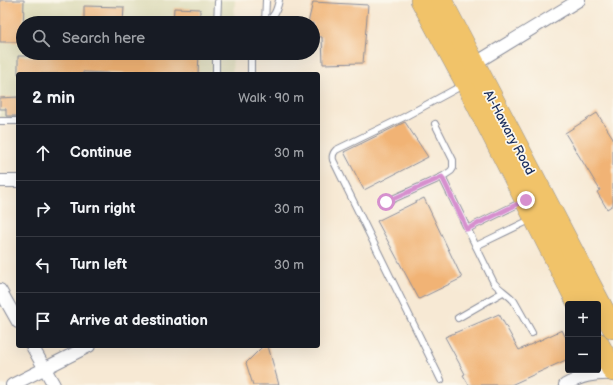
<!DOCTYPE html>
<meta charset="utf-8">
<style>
:root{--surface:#171b24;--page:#242831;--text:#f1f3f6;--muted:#9ea1a6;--line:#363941}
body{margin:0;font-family:"Balsamiq Sans",sans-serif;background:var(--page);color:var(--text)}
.controls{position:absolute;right:12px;bottom:12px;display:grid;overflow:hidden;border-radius:4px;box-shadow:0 4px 16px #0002}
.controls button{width:36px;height:36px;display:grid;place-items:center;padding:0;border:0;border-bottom:1px solid var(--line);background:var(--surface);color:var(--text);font:20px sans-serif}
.stop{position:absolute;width:12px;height:12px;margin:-9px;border:3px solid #d690ce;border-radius:50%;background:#fff}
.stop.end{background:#d690ce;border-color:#fff;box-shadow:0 1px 4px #0008}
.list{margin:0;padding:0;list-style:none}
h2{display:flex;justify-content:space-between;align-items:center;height:52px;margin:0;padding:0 16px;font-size:17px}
h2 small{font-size:13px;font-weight:400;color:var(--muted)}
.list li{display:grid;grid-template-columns:26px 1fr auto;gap:12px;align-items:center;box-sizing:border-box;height:56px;padding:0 16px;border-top:1px solid var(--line)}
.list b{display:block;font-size:15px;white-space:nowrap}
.list em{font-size:13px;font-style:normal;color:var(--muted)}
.icon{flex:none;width:22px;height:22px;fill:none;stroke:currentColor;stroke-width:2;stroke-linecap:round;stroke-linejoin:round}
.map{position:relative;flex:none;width:613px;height:385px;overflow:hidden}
.search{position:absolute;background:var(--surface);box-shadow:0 4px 16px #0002;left:16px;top:16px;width:304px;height:44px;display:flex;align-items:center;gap:10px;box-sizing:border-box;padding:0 14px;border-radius:22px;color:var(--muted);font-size:15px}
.panel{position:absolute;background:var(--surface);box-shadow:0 4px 16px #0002;left:16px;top:72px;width:304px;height:276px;border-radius:4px}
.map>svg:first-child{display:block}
.built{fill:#dfddbb}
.building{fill:#f1b375}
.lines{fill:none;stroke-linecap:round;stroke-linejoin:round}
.lane-casing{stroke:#898c99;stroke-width:8}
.street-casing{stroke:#898c99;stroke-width:14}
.highway-casing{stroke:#898c99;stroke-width:22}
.lane{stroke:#fff;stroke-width:6}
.street{stroke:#fff;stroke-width:12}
.highway{stroke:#f1c369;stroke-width:21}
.route{stroke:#d690ce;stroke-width:5}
.labels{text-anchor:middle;stroke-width:3.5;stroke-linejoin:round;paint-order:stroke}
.street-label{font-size:13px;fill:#1b2f5e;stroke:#fbf7ec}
</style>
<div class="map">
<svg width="613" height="385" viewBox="0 0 613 385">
<rect width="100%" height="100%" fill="#fbf7ec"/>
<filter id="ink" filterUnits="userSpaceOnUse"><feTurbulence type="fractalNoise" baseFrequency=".025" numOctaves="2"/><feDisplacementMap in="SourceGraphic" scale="8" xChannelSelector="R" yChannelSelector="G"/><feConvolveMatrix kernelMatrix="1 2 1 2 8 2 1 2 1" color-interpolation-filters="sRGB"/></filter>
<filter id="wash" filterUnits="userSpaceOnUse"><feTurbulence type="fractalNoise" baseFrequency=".012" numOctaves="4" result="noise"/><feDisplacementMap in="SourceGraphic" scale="16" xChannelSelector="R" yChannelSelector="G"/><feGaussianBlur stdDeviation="0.9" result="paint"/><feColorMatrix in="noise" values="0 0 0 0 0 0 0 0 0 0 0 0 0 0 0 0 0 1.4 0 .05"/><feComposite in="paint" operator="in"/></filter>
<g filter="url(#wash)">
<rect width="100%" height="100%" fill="#f7e9d4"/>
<!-- built -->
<polygon class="built" points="0,0 235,0 234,23 23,23 23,53 233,53 232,74 18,74 18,120 0,120"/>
<g id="blocks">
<!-- building -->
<g class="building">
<polygon points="0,0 24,0 23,42 0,42"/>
<polygon points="313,2 368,5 363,63 323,64 322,37 313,36 313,23 308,23"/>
<polygon points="84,6 124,7 123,23 84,23"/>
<polygon points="174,8 200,9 200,23 173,23"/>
<polygon points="46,53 199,53 198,74 126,74 83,72 83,74 18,74 18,56 46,56"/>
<polygon points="18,97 18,116 6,116 6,109 0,109 0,98"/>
<polygon points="597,113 613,138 613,205 607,209 597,192 600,190 565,133"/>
<polygon points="405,122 428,157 364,190 344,152"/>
<polygon points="424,198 462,278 419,299 377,221"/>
<polygon points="499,314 519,350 562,330 568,342 568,359 511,385 469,385 463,375 465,374 445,337"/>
<polygon points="263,346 268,346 279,385 253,385 246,363"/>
</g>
</g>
</g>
<g filter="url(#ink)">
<use href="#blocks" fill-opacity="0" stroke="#898c99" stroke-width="1"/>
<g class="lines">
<!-- lane casing -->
<g class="lane-casing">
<g id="lane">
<polyline points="217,23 218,2"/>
<path d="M 265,23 C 274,18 277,10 279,0"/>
<polyline points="265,23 266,0"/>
<polyline points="216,74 216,53"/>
<polyline points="251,74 251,53"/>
<polyline points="0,121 18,121"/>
<path d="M 442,177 L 494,283 C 500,290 508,294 514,301 L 532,333"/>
<polyline points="386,202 442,177 451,171 453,168 453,160 435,124"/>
<polyline points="467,229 522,202"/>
<polyline points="476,246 532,219"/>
<polyline points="458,318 503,292"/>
<path d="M 441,380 L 333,160 C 332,156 333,153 336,150 L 404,117 L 463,85"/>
</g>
</g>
<!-- street casing -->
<g class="street-casing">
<g id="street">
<polyline points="474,64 579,0"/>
<polyline points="0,181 18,181"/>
<polyline points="0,290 18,322"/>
<polyline points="32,346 54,385"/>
<polyline points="12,385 89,346"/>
<path d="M 565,385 C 581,376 594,373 613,374"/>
</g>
</g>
<!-- highway casing -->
<g class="highway-casing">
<g id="highway">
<polyline points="421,0 466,83 578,304"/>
<polyline points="441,0 613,328"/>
<polyline points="598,343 613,371"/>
</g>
</g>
<!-- lane -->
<use href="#lane" class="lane"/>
<!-- street -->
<use href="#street" class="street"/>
<!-- highway -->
<use href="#highway" class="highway"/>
</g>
</g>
<g class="lines" filter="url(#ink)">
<!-- route -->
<polyline class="route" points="386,202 442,177 467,229 526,200"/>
</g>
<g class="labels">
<!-- street labels -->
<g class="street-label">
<text transform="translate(510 132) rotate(62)" y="5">Al-Hawary Road</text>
</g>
</g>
</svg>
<div class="controls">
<button>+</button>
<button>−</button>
</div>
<div class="stop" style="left:386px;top:202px"></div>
<div class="stop end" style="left:526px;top:200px"></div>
<div class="search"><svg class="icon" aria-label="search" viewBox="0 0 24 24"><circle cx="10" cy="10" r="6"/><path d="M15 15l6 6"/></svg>Search here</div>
<section class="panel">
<h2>2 min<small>Walk · 90 m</small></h2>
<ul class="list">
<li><svg class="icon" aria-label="ahead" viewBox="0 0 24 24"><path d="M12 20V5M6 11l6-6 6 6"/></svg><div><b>Continue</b></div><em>30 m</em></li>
<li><svg class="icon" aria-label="right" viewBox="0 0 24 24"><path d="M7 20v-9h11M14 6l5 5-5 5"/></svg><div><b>Turn right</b></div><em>30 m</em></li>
<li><svg class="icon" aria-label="left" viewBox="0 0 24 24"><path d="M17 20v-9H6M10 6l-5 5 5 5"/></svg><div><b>Turn left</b></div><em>30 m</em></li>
<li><svg class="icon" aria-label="arrive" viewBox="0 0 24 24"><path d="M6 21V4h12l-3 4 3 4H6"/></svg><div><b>Arrive at destination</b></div></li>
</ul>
</section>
</div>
